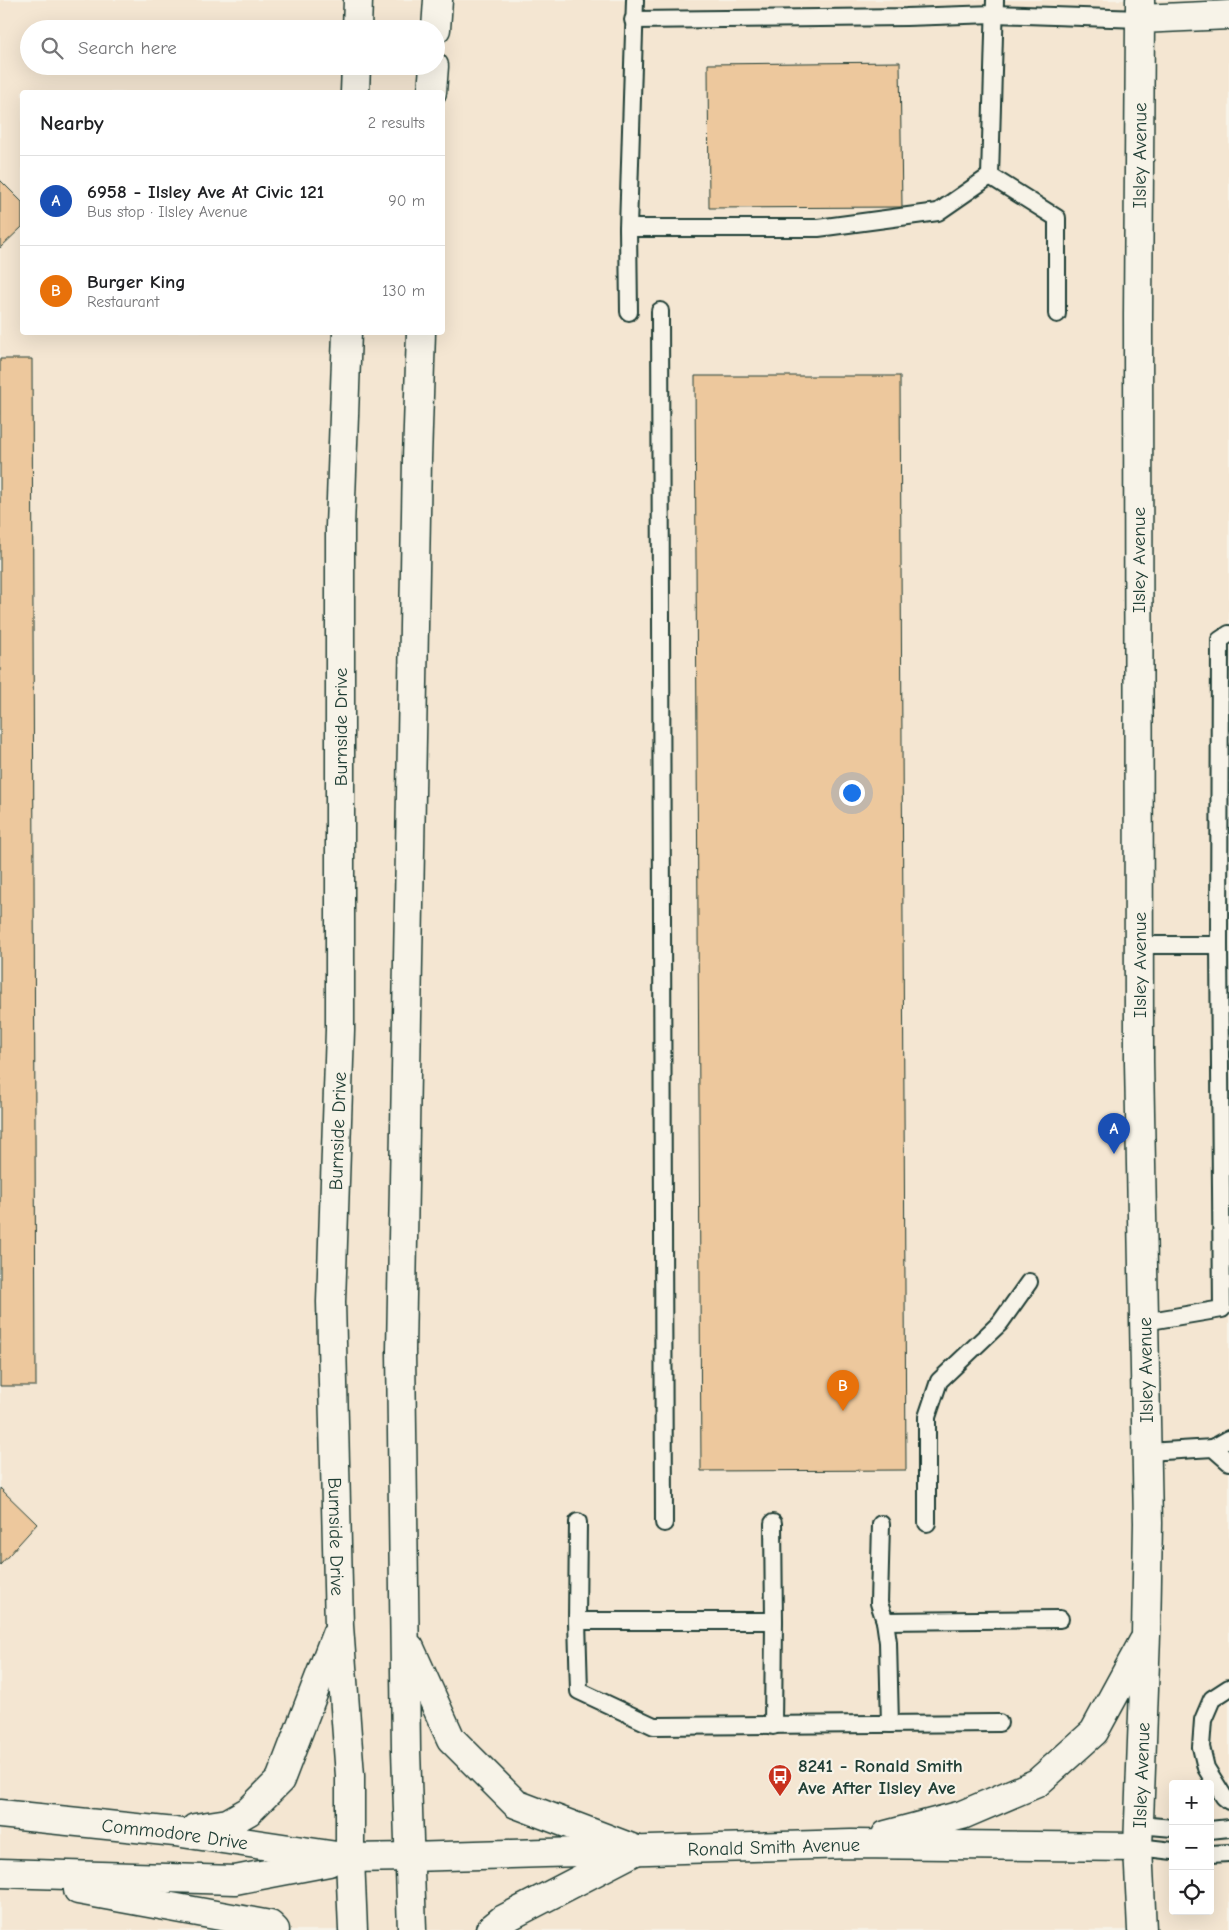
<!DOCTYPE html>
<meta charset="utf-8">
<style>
:root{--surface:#fff;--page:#f2f2f2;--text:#202124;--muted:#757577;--line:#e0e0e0;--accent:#0f766e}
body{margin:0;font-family:"Comic Neue",sans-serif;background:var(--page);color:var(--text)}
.controls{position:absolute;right:15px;bottom:15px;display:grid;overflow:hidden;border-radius:5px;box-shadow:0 5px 20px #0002}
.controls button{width:45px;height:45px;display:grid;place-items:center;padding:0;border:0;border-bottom:1px solid var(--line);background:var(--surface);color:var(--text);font:25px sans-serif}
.you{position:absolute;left:851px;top:792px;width:18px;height:18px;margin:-12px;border:4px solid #fff;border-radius:50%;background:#1a73e8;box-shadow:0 0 0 8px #1a73e833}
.badge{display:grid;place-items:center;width:32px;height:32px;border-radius:50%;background:var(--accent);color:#fff;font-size:16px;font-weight:700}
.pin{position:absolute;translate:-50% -41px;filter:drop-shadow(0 1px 2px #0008)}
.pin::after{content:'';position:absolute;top:26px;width:18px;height:15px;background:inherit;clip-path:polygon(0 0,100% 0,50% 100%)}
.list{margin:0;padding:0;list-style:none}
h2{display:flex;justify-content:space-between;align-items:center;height:65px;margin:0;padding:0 20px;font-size:21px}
h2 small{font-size:16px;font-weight:400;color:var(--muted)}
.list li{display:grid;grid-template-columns:32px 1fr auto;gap:15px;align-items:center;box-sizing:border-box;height:90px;padding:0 20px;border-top:1px solid var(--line)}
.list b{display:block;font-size:19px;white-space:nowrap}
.list p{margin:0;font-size:16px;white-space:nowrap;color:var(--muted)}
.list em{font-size:16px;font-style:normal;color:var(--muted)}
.icon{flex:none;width:28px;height:28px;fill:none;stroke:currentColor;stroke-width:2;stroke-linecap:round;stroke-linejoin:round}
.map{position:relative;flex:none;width:1229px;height:1930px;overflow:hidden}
.search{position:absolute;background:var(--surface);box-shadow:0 5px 20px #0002;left:20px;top:20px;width:425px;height:55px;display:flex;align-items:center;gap:12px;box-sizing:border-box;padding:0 18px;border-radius:28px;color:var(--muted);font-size:19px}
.panel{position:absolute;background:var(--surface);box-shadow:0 5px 20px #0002;left:20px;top:90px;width:425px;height:245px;border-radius:5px}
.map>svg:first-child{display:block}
.built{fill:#f4e6d2;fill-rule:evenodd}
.building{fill:#edc89d;stroke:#1f3d34}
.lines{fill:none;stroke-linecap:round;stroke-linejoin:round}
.service-casing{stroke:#1f3d34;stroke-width:20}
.minor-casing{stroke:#1f3d34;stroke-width:31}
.tertiary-casing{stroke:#1f3d34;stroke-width:31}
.secondary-casing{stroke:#1f3d34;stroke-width:31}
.service{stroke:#f7f3e8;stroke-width:16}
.minor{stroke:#f7f3e8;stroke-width:28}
.tertiary{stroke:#f7f3e8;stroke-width:28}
.secondary{stroke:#f7f3e8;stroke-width:28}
.labels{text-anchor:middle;stroke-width:4.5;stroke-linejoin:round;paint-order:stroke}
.street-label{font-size:19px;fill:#1f3d34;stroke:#f7f3e8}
.poi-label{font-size:19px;font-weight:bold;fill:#1f3d34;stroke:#f7f3e8;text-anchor:start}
</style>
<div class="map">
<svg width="1229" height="1930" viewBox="0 0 1229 1930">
<rect width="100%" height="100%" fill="#f7f3e8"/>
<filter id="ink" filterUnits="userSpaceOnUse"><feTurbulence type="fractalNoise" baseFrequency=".02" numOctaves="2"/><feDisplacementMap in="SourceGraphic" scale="10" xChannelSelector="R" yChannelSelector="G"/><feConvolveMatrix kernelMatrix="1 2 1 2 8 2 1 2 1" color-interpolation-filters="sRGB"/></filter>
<g filter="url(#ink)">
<!-- built -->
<path class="built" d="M 0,0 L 1229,0 L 1229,1930 L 0,1930 ZM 29,29 L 436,29 L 436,66 L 29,66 ZM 22,92 L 442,92 L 442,332 L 22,332 ZM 1173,1784 L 1210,1784 L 1210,1911 L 1173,1911 Z"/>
<!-- building -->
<g class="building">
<polygon points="900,62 902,207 709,208 708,64"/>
<polygon points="0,180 22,202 22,227 0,248"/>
<polygon points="0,359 32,359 36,1386 0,1386"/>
<polygon points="695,376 900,376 906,1470 701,1471"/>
<polygon points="0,1488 37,1524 0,1565"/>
</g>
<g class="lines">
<!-- service casing -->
<g class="service-casing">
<g id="service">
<polyline points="995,0 990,176 1057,218 1057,314"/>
<polyline points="633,20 906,17 994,14 1140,19"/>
<polyline points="628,228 818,228 938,212 990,176"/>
<polyline points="660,311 664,1523"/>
<polyline points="629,312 628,228 635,0"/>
<polyline points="1139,945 1219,945 1222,1309 1144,1322"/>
<polyline points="1219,945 1220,640 1229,634"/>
<polyline points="1213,1448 1229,1439"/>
<polyline points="1147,1452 1213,1448 1229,1462"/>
<polyline points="578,1522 577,1621 774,1621 773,1523"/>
<polyline points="927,1523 927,1417 939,1381 1000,1323 1029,1282"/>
<polyline points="881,1524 879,1603 885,1621 888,1642 890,1724"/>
<polyline points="577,1621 579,1691 654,1726 999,1723"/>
<polyline points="885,1621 1060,1619"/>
<polyline points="1229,1688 1212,1699 1203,1720 1201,1747 1206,1768 1224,1797 1229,1801"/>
<polyline points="773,1726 774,1621"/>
<polyline points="1139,1825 1173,1828"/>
<polyline points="1210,1830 1229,1828"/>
<polyline points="1138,1847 1173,1851"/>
<polyline points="1210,1854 1229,1853"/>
</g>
</g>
<!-- minor casing -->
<g class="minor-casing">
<polyline id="minor" points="1140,0 1140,19"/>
</g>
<!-- tertiary casing -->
<g class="tertiary-casing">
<g id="tertiary">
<polyline points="886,1835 962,1815 1037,1783 1094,1732 1143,1642"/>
<path id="s1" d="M 410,1857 L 851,1844 L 1138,1847"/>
<path id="s2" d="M 1142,1930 L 1138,1847 L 1146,1635 L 1148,1523 L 1139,1062 L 1138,315 L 1140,19 L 1229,15"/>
</g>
</g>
<!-- secondary casing -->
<g class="secondary-casing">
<g id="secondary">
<polyline points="357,29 358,0"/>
<polyline points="436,29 438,0"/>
<polyline points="355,92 356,66"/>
<polyline points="432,92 434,66"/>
<path id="s3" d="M 347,332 L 340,527 L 340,1030 L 331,1302 L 339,1626 L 350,1776 L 350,1858 L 353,1930"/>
<polyline points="410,1648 451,1739 516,1804 637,1850"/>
<path id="s4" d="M 0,1814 L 175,1832 L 350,1858 L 410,1857"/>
<polyline points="195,1828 228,1823 249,1811 280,1780 336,1634"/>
<polyline points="0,1873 235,1880 329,1862"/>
<polyline points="78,1890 270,1925 275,1930"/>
<polyline points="412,1930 406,1750 401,1351 417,459 421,332"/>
<polyline points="490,1930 502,1920 637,1850"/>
</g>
</g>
<!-- service -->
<use href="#service" class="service"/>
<!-- minor -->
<use href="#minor" class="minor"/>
<!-- tertiary -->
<use href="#tertiary" class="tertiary"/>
<!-- secondary -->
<use href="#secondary" class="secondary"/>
</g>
</g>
<!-- icons -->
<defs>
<g id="bus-pin" transform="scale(1.25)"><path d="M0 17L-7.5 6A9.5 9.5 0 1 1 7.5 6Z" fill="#c8321e" stroke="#f7f3e8"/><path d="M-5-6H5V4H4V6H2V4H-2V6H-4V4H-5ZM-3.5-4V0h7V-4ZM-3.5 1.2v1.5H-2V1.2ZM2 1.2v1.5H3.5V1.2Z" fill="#fff"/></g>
</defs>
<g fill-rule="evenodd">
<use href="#bus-pin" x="780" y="1776"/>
</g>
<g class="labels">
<!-- street labels -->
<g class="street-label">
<text dy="7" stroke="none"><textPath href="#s2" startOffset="1775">Ilsley Avenue</textPath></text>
<text transform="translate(1138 560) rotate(-90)" y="7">Ilsley Avenue</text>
<text transform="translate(340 727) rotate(-90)" y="7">Burnside Drive</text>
<text transform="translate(1139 965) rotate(-90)" y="7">Ilsley Avenue</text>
<text transform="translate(337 1131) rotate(-88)" y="7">Burnside Drive</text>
<text transform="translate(1145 1370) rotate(-91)" y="7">Ilsley Avenue</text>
<text dy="7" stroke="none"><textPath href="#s3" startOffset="1205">Burnside Drive</textPath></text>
<text dy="7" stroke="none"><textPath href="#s2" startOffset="155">Ilsley Avenue</textPath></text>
<text dy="7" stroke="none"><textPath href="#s4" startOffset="176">Commodore Drive</textPath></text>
<text dy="7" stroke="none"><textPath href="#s1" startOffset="364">Ronald Smith Avenue</textPath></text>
</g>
<!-- poi labels -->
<g class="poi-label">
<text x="798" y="1772">8241 - Ronald Smith<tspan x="798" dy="22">Ave After Ilsley Ave</tspan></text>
</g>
</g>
</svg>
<div class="controls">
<button>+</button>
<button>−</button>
<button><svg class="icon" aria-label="locate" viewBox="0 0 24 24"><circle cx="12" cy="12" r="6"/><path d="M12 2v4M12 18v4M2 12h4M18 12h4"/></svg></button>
</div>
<div class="you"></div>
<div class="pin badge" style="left:1114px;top:1154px;background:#1a4fb4">A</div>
<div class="pin badge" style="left:843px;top:1411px;background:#e8710a">B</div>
<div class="search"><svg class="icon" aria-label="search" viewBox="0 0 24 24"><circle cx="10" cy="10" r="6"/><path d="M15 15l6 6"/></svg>Search here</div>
<section class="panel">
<h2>Nearby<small>2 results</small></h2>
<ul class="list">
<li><span class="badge" style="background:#1a4fb4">A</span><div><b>6958 - Ilsley Ave At Civic 121</b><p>Bus stop · Ilsley Avenue</p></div><em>90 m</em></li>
<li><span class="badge" style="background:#e8710a">B</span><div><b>Burger King</b><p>Restaurant</p></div><em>130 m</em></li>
</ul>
</section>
</div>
